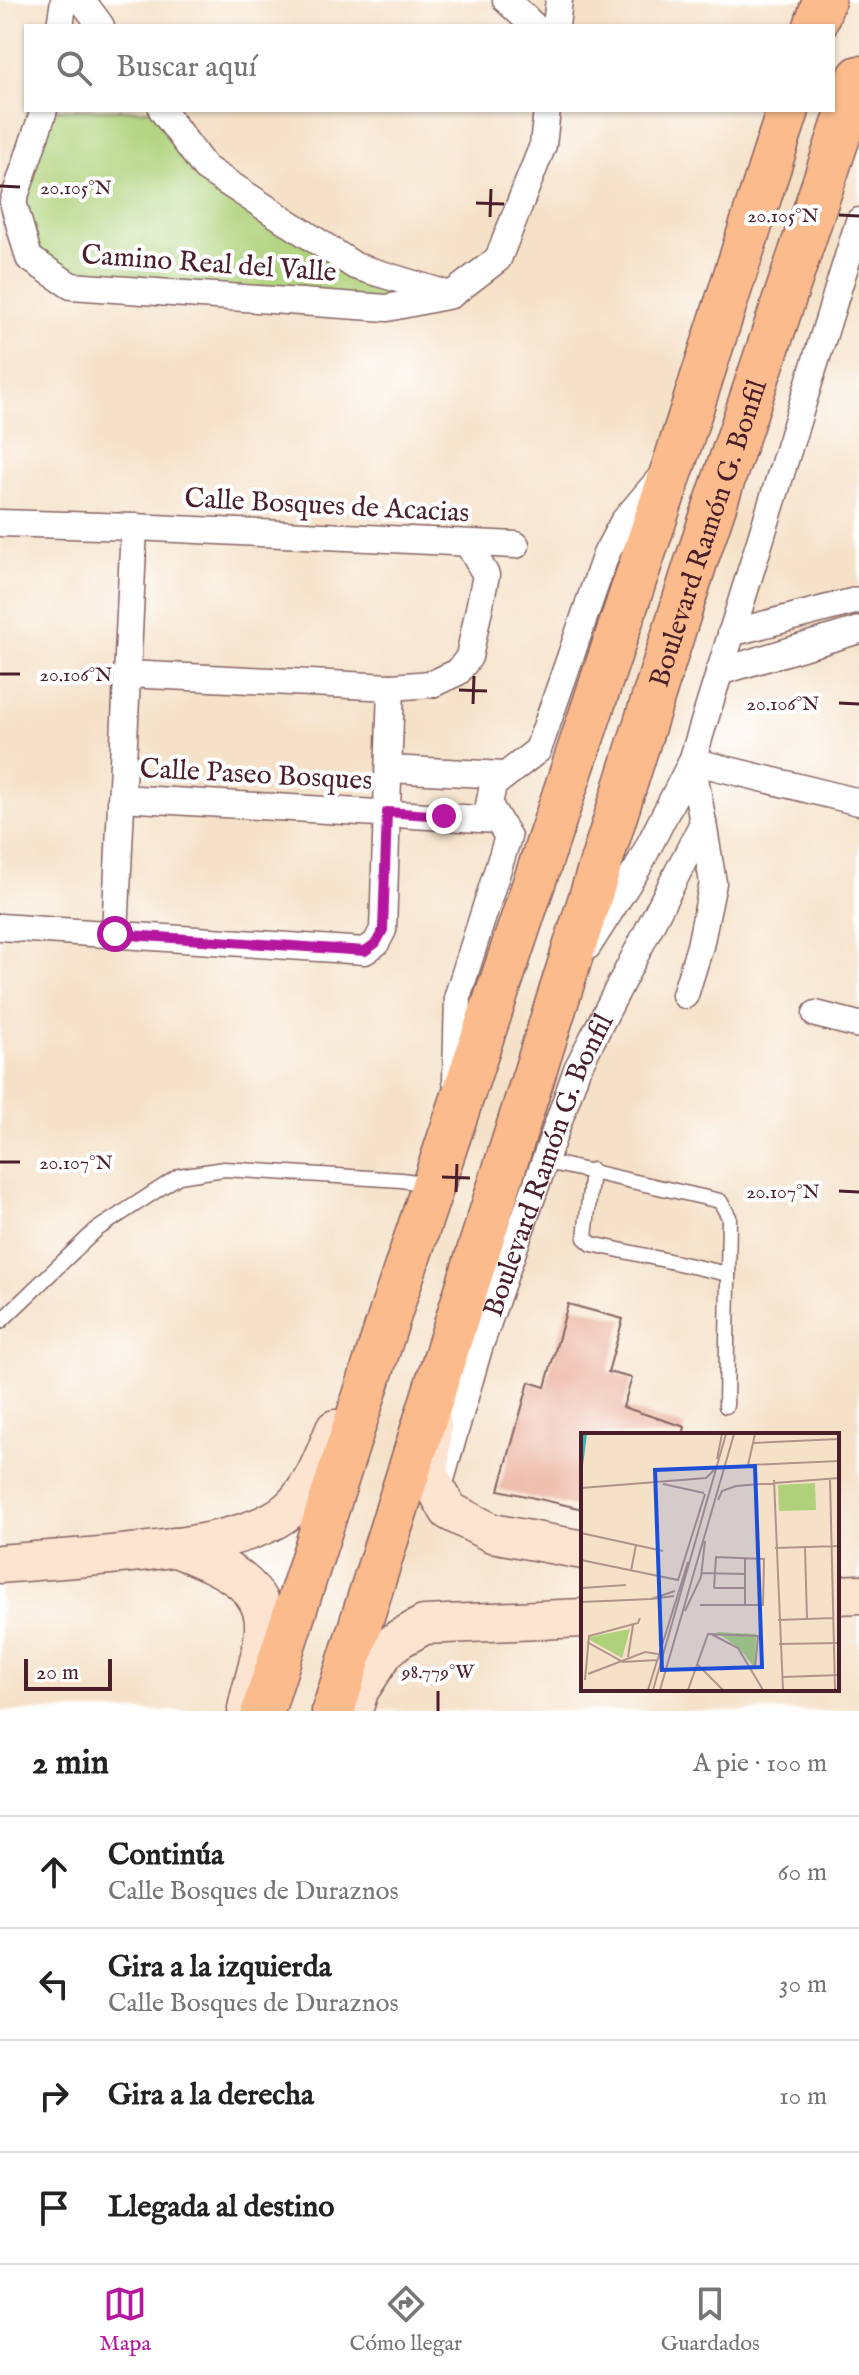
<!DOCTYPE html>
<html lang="es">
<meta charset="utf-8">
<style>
:root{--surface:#fff;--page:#f6f6f6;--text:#222;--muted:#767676;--line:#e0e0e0;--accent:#b5179e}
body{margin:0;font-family:"IM FELL English",serif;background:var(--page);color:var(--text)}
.scale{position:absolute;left:24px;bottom:20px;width:88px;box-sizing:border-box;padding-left:8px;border:4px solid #4a1f2b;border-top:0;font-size:22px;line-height:28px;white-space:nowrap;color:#4a1f2b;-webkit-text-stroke:6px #fff;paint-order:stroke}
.stop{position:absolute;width:24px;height:24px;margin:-18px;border:6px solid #b5179e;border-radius:50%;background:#fff}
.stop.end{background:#b5179e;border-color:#fff;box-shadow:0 2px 8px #0008}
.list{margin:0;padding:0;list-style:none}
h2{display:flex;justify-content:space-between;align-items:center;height:104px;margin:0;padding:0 32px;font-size:34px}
h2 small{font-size:26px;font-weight:400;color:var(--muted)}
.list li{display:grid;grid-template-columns:52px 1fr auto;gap:24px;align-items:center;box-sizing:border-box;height:112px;padding:0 32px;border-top:2px solid var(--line)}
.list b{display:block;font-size:30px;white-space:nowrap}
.list p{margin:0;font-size:26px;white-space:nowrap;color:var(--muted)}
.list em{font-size:26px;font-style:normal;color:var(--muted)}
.icon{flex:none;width:44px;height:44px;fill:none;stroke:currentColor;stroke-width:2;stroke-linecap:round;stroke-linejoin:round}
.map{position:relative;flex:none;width:859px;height:1711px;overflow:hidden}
.search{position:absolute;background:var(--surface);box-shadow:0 2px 6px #0004;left:24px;right:24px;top:24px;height:88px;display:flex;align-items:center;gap:20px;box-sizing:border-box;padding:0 28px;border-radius:0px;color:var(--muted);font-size:30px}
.sheet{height:552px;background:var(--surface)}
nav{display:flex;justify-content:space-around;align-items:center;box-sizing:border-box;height:112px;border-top:2px solid var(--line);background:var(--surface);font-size:22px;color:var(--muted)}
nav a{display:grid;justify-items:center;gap:4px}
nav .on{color:var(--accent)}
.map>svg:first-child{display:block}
.green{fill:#aed179;stroke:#7c7852;stroke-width:2}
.building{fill:#e8a48d}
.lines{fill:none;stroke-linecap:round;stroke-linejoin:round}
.lane-casing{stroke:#866362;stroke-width:17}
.street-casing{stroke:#866362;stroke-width:29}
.secondary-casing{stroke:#866362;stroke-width:41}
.primary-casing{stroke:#866362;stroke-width:45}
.lane{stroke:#fff;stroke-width:14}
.street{stroke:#fff;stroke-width:26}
.secondary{stroke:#fde4d1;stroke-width:38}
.primary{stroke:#fbbb8d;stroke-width:42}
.route{stroke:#b5179e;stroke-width:10}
.ticks{fill:none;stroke:#4a1f2b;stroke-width:3}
.labels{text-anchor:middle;stroke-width:8;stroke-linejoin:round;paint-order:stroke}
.street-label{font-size:28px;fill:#4a1f2b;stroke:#fff}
.inset-river{fill:none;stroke:#40b0b9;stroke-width:4}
.inset-road{fill:none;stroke:#b19389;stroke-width:2}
.view{fill:#1d4ed8;fill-opacity:0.15;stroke:#1d4ed8;stroke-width:4}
.inset-edge{fill:none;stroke:#4a1f2b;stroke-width:4}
.ticks-label{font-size:20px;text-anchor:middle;fill:#4a1f2b;stroke:#fff;stroke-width:8;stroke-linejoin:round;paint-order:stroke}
</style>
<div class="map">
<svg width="859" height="1711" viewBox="0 0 859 1711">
<rect width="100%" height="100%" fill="#fff"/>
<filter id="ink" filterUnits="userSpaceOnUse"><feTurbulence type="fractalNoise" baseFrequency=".0125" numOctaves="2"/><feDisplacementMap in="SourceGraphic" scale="16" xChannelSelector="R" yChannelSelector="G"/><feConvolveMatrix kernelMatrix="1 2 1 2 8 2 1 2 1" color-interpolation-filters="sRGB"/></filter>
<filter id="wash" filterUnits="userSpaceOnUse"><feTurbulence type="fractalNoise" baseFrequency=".006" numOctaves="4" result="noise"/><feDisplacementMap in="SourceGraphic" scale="32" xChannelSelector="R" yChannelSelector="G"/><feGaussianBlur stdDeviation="1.8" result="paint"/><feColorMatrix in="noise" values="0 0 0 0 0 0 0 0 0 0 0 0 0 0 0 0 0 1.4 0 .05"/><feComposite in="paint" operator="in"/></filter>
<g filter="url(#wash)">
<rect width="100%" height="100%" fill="#f5e1c8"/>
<!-- green -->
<polygon class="green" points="50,110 153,110 203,173 426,294 388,305 48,279 19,213"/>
<g id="blocks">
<!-- building -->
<polygon class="building" points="568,1304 623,1319 608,1372 632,1378 623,1407 685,1427 683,1435 583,1435 583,1509 499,1490 529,1382 545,1387"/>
</g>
</g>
<g filter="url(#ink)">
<use href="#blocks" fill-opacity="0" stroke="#866362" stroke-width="2"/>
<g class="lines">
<!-- lane casing -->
<g class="lane-casing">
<g id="lane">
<polyline points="543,1161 720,1201 729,1217 726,1406"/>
<polyline points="592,1170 585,1238 592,1244 728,1274"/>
<polyline points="0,1322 96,1230 179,1176 224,1169 401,1180 430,1184"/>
</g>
</g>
<!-- street casing -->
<g class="street-casing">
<g id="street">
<polyline points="82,0 101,26"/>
<polyline points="506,0 534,26"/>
<polyline points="60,26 64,0"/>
<polyline points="556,26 559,0"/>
<polyline points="44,110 13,202 29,258 71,286 387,308 451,295 498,259 543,145 547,110"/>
<polyline points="162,110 205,168 355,266 447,294"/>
<polyline points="0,523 134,527 516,545"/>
<polyline points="731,633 859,600"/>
<polyline points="719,672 859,630"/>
<polyline points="127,674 391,687 432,684 458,672 469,657 486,575 468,544"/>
<polyline points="389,769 504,775"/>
<polyline points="121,798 497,820"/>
<polyline points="0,927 365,951 376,943 383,930 391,687"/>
<polyline points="115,934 134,527"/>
<polyline points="588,946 637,869 692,761 859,221"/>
<polyline points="685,995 700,946 713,883 703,823"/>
<polyline points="816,1014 859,1025"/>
<polyline points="456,1081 458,995 508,837 489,805 493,785 538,750 606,554 623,522 661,477"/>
<path id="s1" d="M 440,1483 L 479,1348 L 577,1069 L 703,823 L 692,761 L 859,802"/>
</g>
</g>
<!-- secondary casing -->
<g class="secondary-casing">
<g id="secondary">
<polyline points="432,1424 429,1476 449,1511 492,1533 583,1550"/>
<path d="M 174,1547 C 211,1563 267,1580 264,1629 C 263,1655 252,1683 247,1709"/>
<path d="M 0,1564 C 68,1557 243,1554 291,1508 C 314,1486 323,1458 335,1429"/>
<polyline points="837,1595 859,1594"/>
<polyline points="353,1711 359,1691 385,1651 399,1639 424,1625 583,1618"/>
</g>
</g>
<!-- primary casing -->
<g class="primary-casing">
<g id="primary">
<polyline points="815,26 824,0"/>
<polyline points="263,1711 396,1296 676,458 788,110"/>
<path id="s2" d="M 333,1711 L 696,562 L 859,77"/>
</g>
</g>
<!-- lane -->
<use href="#lane" class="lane"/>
<!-- street -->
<use href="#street" class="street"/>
<!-- secondary -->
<use href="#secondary" class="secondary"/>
<!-- primary -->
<use href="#primary" class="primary"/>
</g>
</g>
<g class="lines" filter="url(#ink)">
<!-- route -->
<polyline class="route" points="115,934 365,951 376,943 383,930 387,812 444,816"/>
</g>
<!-- ticks -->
<path class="ticks" d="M 0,186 L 20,187M 476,203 L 504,204M 839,215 L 859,216M 490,217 L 491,189M 0,674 L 20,674M 459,690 L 487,691M 839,703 L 859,704M 473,704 L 474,676M 0,1162 L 20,1162M 442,1177 L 470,1178M 839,1191 L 859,1192M 456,1192 L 457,1164M 438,1711 L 438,1691"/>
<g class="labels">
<!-- street labels -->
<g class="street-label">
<text transform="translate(209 262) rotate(4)" y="10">Camino Real del Valle</text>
<text transform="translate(327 504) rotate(3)" y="10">Calle Bosques de Acacias</text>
<text dy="10" stroke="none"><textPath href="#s2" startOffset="1236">Boulevard Ramón G. Bonfil</textPath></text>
<text transform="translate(256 773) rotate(3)" y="10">Calle Paseo Bosques</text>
<text dy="10" stroke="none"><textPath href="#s1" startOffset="336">Boulevard Ramón G. Bonfil</textPath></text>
</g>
</g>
<!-- overview -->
<g transform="translate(581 1433)">
<rect width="258" height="258" fill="#f5e1c8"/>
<path d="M 234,50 L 235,77 L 198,78 L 197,52 ZM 49,196 L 41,225 L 9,207 L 9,204 ZM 135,199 L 175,201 L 174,235 L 157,214 Z" fill="#aed179"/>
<path class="inset-river" d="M 0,32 L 4,1"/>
<path class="inset-road" d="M 174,1 L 167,32 L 258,28M 173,10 L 258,6M 136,26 L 141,1M 249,45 L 254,257M 193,47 L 202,257M 82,51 L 123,60M 0,55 L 125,45 L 133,37M 137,67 L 141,58 L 155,53 L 258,45M 0,100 L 82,118M 224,114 L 226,186M 194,115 L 258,113M 0,127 L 97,147 L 124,61M 50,138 L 55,112M 120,140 L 164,141M 0,155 L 45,152M 133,155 L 164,155M 93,163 L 70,166 L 94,158M 0,169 L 70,166M 119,172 L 182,172 L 183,126 L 135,124 L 133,155M 164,172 L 164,125M 104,178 L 120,144 L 124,108M 197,187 L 252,185M 130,201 L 157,215 L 182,257M 6,209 L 42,229 L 76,227M 198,211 L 258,210M 47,224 L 52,192M 116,231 L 142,257M 7,241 L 64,219 L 77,221M 201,244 L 258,242M 4,247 L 8,203 L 57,190 L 59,185M 67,257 L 107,129M 72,257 L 145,1M 79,257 L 153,1M 107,257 L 127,201 L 177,203 L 174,236"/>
<path class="view" d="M 174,33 L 181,234 L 81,237 L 74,37 Z"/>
<rect width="258" height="258" class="inset-edge"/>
</g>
<g class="ticks-label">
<text x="76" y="194">20.105°N</text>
<text x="783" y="222">20.105°N</text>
<text x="76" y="681">20.106°N</text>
<text x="783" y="710">20.106°N</text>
<text x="76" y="1169">20.107°N</text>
<text x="783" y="1198">20.107°N</text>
<text x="438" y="1678">98.779°W</text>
</g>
</svg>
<div class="scale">20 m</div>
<div class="stop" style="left:115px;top:934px"></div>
<div class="stop end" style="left:444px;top:816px"></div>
<div class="search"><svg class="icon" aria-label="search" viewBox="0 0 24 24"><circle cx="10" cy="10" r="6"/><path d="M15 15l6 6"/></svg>Buscar aquí</div>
</div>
<section class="sheet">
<h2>2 min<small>A pie · 100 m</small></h2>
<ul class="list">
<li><svg class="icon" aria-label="ahead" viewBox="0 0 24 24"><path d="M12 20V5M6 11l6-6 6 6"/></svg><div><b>Continúa</b><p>Calle Bosques de Duraznos</p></div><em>60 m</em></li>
<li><svg class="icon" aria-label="left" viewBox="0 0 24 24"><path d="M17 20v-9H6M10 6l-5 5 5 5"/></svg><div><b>Gira a la izquierda</b><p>Calle Bosques de Duraznos</p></div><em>30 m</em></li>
<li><svg class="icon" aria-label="right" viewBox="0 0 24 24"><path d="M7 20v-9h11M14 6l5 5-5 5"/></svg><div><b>Gira a la derecha</b></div><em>10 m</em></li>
<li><svg class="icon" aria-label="arrive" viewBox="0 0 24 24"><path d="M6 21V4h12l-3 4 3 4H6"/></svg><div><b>Llegada al destino</b></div></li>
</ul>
</section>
<nav>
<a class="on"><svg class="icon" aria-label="map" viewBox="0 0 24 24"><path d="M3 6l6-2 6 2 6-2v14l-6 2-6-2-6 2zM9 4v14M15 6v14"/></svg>Mapa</a>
<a><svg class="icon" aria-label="directions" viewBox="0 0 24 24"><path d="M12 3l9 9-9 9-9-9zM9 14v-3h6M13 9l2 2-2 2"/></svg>Cómo llegar</a>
<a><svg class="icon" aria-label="saved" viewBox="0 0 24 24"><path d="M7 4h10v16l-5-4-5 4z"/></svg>Guardados</a>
</nav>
